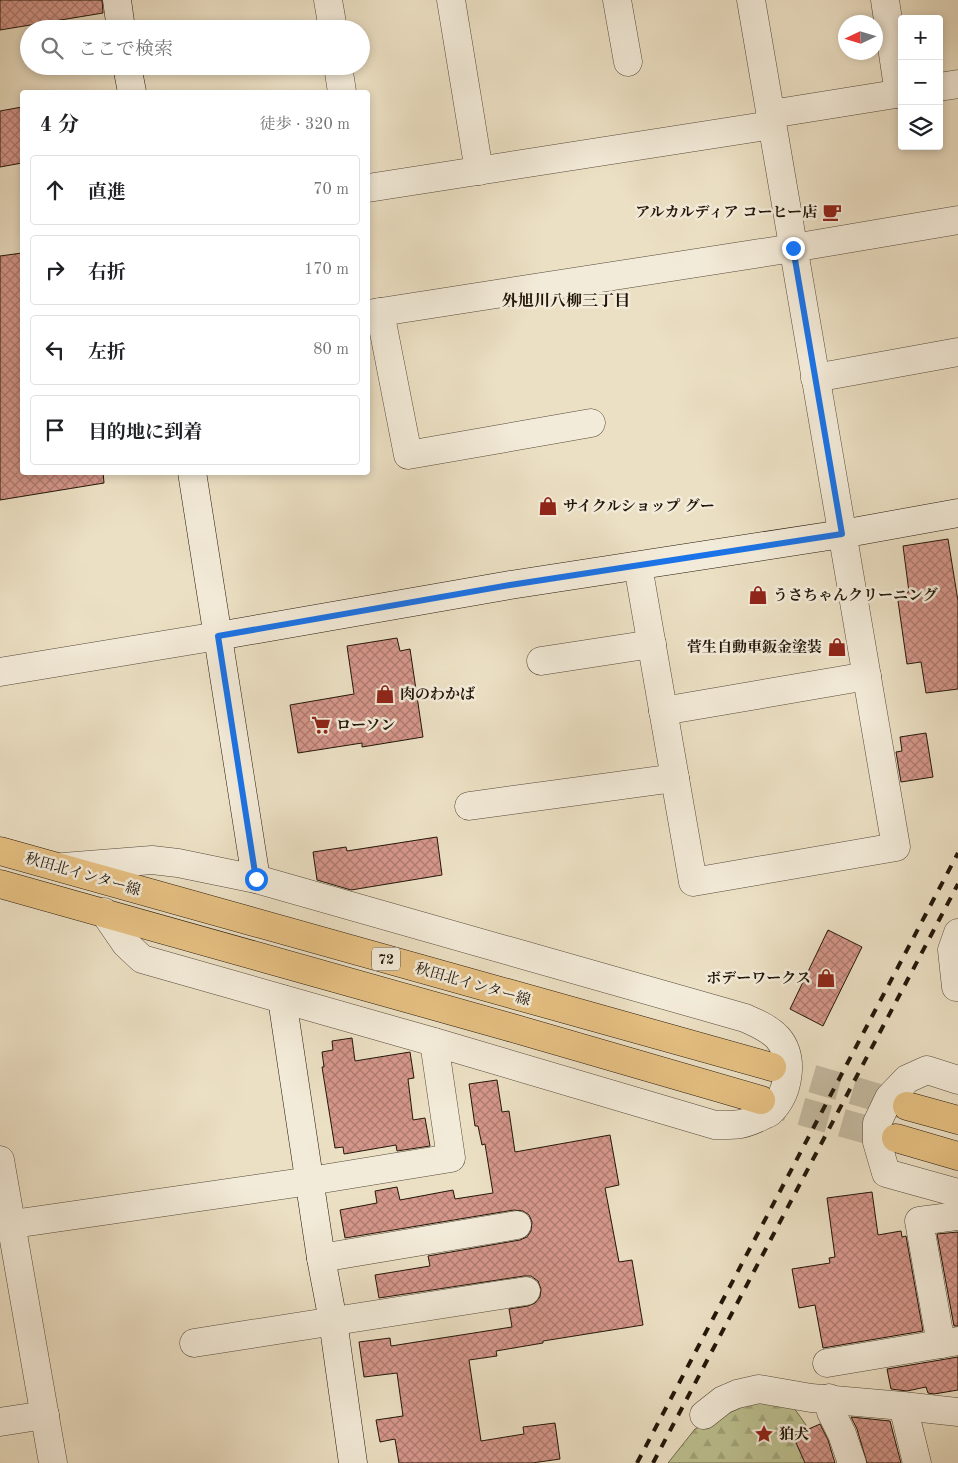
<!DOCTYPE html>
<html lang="ja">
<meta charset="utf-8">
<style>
:root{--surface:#fff;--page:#f6f6f6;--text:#202124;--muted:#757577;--line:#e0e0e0}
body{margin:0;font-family:"Old Standard TT","Noto Serif JP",serif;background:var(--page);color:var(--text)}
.controls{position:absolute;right:15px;top:15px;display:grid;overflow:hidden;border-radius:5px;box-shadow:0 2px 8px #0003}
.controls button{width:45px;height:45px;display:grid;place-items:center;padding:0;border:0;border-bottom:1px solid var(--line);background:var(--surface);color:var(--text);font:25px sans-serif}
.compass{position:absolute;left:838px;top:15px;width:45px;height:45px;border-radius:50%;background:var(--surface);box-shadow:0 2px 8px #0003;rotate:266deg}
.stop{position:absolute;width:15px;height:15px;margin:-11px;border:4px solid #1a73e8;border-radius:50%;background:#fff}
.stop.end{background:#1a73e8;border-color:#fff;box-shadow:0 1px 5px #0008}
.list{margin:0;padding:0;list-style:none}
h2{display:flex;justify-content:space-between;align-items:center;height:65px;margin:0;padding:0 20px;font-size:21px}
h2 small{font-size:16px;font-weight:400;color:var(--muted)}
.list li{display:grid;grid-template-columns:32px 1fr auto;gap:15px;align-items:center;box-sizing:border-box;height:70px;margin:0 10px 10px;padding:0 10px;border:1px solid var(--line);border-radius:5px}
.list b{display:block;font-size:19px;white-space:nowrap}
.list em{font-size:16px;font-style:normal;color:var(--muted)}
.icon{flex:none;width:28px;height:28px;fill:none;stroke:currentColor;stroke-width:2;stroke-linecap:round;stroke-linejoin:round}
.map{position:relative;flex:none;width:958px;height:1463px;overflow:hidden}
.search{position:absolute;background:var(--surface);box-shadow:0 2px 8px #0003;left:20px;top:20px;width:350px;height:55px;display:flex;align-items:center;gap:12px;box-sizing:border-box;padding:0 18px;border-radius:28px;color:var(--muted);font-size:19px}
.panel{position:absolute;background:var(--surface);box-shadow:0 2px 8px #0003;left:20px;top:90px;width:350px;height:385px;border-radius:5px}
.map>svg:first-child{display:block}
.forest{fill:url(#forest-firs);stroke:#706c4d}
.building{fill:url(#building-cross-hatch);stroke:#221609}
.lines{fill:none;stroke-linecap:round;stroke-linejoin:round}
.primary-tunnel{stroke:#c4b89f;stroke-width:28;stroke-dasharray:28 14;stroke-linecap:butt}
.street-casing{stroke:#544838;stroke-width:29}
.secondary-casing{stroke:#221609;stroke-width:29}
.primary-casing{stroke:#221609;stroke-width:29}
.street{stroke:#f3ebd9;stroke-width:28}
.secondary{stroke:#f3ebd9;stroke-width:28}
.primary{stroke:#e6c082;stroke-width:28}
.rail{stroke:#221609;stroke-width:4;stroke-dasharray:9 9;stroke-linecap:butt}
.route{stroke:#1a73e8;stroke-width:6}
.labels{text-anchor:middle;stroke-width:5;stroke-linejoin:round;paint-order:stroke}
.shield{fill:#f3ebd9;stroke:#615647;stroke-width:1}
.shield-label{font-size:14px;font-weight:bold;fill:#221609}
.poi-label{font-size:15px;font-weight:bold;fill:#221609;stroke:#f3ebd9;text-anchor:start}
.street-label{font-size:15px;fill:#221609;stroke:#f3ebd9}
.neighbourhood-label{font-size:16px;font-weight:bold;fill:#221609;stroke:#f3ebd9}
</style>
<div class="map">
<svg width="958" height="1463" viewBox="0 0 958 1463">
<defs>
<pattern id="forest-firs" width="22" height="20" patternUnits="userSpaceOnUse" patternTransform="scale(1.25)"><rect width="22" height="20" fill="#bdc191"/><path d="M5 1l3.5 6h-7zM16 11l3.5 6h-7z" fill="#a2a57c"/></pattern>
<pattern id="building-cross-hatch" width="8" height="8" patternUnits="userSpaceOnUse" patternTransform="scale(1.25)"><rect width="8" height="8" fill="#d6978b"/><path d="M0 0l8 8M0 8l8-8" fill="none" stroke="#ad7a70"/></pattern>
</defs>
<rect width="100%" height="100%" fill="#ece0c4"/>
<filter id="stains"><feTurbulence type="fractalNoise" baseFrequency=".004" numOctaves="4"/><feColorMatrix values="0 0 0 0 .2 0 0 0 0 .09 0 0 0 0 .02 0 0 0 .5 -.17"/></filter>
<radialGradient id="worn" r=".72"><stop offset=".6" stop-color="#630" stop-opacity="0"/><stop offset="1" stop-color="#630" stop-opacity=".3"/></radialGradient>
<!-- forest -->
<polygon class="forest" points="787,1398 806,1425 809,1463 668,1463 695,1429 757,1400"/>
<!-- building -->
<g class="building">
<polygon points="0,0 102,0 103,13 0,30"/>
<polygon points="22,107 22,163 0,167 0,111"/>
<polygon points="22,253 22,472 103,472 104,483 0,500 0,256"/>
<polygon points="948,539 958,601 958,689 926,693 921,662 907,664 897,594 909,592 903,546"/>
<polygon points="397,638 400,651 410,649 423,737 362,747 362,743 298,753 290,705 354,694 347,646"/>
<polygon points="926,733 933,777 901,782 896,752 902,751 900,737"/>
<polygon points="437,837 442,875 351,890 317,880 313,852 346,847 347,851"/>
<polygon points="828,930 862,947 823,1026 790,1009"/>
<polygon points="352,1038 355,1061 410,1052 414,1078 408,1079 413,1120 425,1118 430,1146 397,1151 396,1145 344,1154 343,1147 335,1148 322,1067 324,1067 322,1052 333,1050 332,1041"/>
<polygon points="497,1080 502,1112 509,1111 515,1152 610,1135 619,1185 605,1188 619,1262 632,1260 643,1325 543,1341 543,1343 496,1351 497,1356 469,1360 481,1441 524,1434 523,1427 555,1423 560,1459 532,1463 399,1463 395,1439 380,1442 376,1420 403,1416 397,1373 364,1377 359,1342 390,1338 391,1346 512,1327 509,1309 528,1306 535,1303 540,1297 541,1289 538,1281 531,1276 524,1276 379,1298 375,1275 430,1266 428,1256 520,1240 527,1237 531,1231 532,1222 529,1215 523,1211 514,1210 345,1238 340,1210 377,1203 375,1191 397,1187 400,1200 453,1190 455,1199 493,1193 485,1144 482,1145 478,1126 475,1126 469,1084"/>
<polygon points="872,1192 878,1235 901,1231 902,1237 906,1236 923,1331 823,1348 815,1305 799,1308 792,1269 830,1263 829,1258 835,1257 827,1198"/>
<polygon points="958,1232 958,1326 954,1326 937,1234"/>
<polygon points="958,1357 958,1390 934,1394 928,1393 926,1387 907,1391 891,1389 887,1369"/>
<polygon points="851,1417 890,1421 901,1463 867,1463 857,1429"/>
<polygon points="820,1424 828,1440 835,1463 805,1463 793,1436"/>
</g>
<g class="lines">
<!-- primary-tunnel -->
<g class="primary-tunnel">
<polyline points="772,1067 907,1106"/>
<polyline points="761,1100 896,1138"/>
</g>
<!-- street casing -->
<g class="street-casing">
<g id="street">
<polyline points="328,0 333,29"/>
<polyline points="451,0 479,171"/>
<polyline points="617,0 628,62"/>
<polyline points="885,0 899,94"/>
<polyline points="338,66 342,92"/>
<polyline points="939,87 958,84"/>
<polyline points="771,114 902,93"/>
<polyline points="368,188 772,125"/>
<polyline points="380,312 408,455 591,423"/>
<polyline points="368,314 793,248 958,220"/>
<polyline points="815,378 958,352"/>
<polyline points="638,566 693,882 896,847 751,0"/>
<polyline points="541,661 652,644"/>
<polyline points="0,672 218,636"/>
<polyline points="663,711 867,676"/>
<polyline points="469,806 675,778"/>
<path d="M 63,867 L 152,860 L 178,863 L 256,879 L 745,1018 C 756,1023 769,1028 778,1038 C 795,1058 789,1094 770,1112 C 768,1114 763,1115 760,1117 C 741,1126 735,1125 715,1125 L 434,1042 L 142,959 L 126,944 L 104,912"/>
<polyline points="958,933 952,950 956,987 958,987"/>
<polyline points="958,1080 927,1070 907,1079 889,1098 877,1123 877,1142 886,1173 958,1193"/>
<polyline points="0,1160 53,1463"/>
<polyline points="0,1226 310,1181 451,1158 434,1042"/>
<polyline points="321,1258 517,1225"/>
<polyline points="194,1343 526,1291"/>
<polyline points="941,1344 919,1221 958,1216"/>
<polyline points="827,1363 958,1341"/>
<polyline points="829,1398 831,1412 842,1434 852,1463"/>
<polyline points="903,1406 958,1412"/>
<polyline points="704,1415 723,1400 737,1394 759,1389 811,1398 903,1406 917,1463"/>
<polyline points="0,1422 45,1415"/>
</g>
</g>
<!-- secondary casing -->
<g class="secondary-casing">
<g id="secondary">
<polyline points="117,0 121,29"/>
<polyline points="127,66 132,92"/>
<polyline points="192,472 256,879"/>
<polyline points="218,636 510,585 842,534 958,513"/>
<polyline points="282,999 321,1258 333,1321 353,1463"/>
</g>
</g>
<!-- primary casing -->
<g class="primary-casing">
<g id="primary">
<path d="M 0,851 C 258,922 515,996 772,1067"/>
<polyline points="0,884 509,1027 761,1100"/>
<polyline points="907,1106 958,1120"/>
<polyline points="896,1138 958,1156"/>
</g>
</g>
<!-- street -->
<use href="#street" class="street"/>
<!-- secondary -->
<use href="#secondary" class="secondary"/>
<!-- primary -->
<use href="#primary" class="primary"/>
<!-- rail -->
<g class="rail">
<polyline points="637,1463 958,853"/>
<polyline points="653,1463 958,884"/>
</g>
</g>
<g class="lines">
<!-- route -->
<polyline class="route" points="256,879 218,636 510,585 842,534 793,248"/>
</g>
<!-- icons -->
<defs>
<g id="cafe-bare" transform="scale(1.5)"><path d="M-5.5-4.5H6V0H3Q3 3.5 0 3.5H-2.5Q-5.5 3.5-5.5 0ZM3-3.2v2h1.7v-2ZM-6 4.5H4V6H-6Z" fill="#8f2418" stroke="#f3ebd9" stroke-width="2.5" paint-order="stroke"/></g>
<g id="shop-bare" transform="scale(1.5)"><path d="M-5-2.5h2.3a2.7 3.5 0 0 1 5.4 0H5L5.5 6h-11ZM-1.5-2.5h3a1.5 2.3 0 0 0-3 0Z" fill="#8f2418" stroke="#f3ebd9" stroke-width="2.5" paint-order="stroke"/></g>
<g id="supermarket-bare" transform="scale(1.5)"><path d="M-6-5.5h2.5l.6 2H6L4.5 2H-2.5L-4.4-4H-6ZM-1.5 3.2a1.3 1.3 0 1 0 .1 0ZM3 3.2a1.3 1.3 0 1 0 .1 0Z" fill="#8f2418" stroke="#f3ebd9" stroke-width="2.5" paint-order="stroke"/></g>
<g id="sight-bare" transform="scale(1.5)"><path d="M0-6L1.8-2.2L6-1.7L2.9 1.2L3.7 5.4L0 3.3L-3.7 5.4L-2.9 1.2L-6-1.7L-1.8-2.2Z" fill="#8f2418" stroke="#f3ebd9" stroke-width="2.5" paint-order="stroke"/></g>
</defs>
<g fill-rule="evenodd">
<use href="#cafe-bare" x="832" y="212"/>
<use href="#shop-bare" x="548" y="506"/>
<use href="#shop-bare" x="758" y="595"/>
<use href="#shop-bare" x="837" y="647"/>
<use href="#shop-bare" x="385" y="694"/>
<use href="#supermarket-bare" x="321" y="725"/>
<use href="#shop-bare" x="826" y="978"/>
<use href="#sight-bare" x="764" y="1434"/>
</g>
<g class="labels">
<!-- shield labels -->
<rect class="shield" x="372" y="947.5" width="28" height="23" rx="4"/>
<g class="shield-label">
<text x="386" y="964">72</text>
</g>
<!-- poi labels -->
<g class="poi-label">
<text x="817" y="217" text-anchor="end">アルカルディア コーヒー店</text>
<text x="563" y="511">サイクルショップ グー</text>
<text x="773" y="600">うさちゃんクリーニング</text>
<text x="822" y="652" text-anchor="end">菅生自動車鈑金塗装</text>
<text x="400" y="699">肉のわかば</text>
<text x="336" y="730">ローソン</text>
<text x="811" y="983" text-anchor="end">ボデーワークス</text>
<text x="779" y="1439">狛犬</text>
</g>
<!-- street labels -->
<g class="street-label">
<text transform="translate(83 874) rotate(16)" y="5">秋田北インター線</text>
<text transform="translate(473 984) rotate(16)" y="5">秋田北インター線</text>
</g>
<!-- neighbourhood labels -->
<g class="neighbourhood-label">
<text x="566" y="306">外旭川八柳三丁目</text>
</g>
</g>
<rect width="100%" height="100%" filter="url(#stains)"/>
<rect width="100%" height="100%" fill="url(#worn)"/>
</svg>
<div class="controls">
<button>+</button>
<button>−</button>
<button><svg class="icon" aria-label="layers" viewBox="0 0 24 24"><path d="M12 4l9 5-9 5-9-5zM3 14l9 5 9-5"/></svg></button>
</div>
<svg class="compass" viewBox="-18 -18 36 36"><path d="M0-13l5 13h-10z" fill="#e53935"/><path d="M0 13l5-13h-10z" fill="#757577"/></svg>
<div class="stop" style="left:256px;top:879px"></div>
<div class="stop end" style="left:793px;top:248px"></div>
<div class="search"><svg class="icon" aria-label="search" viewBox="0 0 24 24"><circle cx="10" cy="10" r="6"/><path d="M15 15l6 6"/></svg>ここで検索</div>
<section class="panel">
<h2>4 分<small>徒歩 · 320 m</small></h2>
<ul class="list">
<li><svg class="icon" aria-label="ahead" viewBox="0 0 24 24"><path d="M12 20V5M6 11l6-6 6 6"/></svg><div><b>直進</b></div><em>70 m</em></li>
<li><svg class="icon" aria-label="right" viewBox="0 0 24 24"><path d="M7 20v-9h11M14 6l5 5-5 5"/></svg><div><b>右折</b></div><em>170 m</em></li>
<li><svg class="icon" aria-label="left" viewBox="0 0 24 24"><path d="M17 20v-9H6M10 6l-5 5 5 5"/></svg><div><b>左折</b></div><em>80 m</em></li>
<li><svg class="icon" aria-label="arrive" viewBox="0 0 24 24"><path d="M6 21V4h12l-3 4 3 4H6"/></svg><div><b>目的地に到着</b></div></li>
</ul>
</section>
</div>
